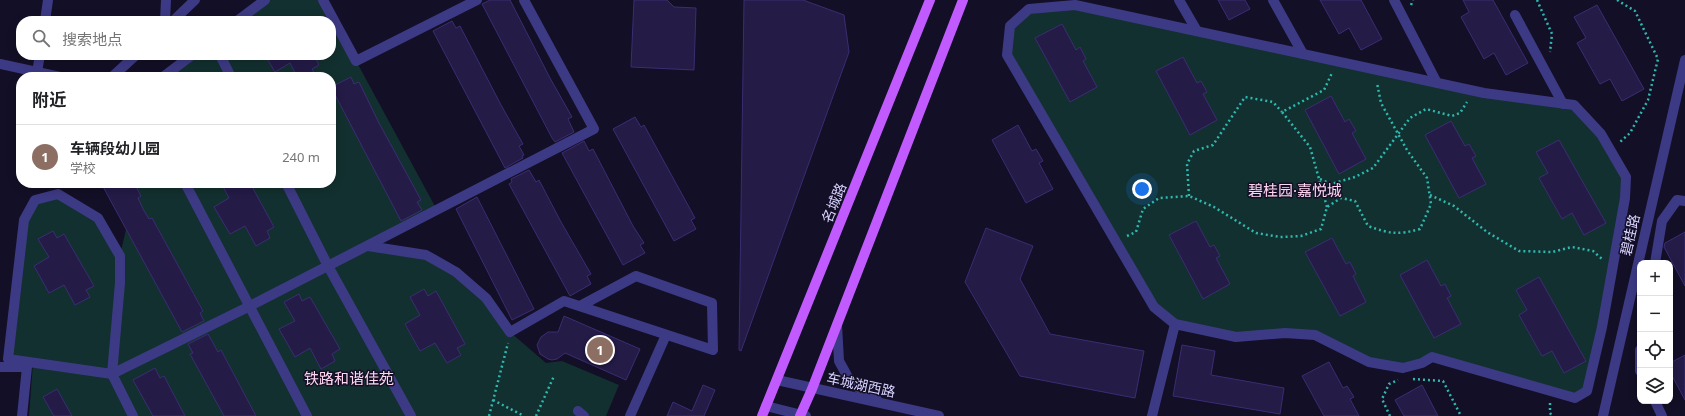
<!DOCTYPE html>
<html lang="zh">
<meta charset="utf-8">
<style>
:root{--surface:#fff;--page:#f6f6f6;--text:#202124;--muted:#757577;--line:#e0e0e0;--accent:#0f766e}
body{margin:0;font-family:"Noto Sans","Noto Sans SC",sans-serif;background:var(--page);color:var(--text)}
.controls{position:absolute;right:12px;bottom:12px;display:grid;overflow:hidden;border-radius:8px;box-shadow:0 2px 10px #0003}
.controls button{width:36px;height:36px;display:grid;place-items:center;padding:0;border:0;border-bottom:1px solid var(--line);background:var(--surface);color:var(--text);font:20px sans-serif}
.you{position:absolute;left:1142px;top:189px;width:14px;height:14px;margin:-10px;border:3px solid #fff;border-radius:50%;background:#1a73e8;box-shadow:0 0 0 6px #1a73e833}
.badge{display:grid;place-items:center;width:26px;height:26px;border-radius:50%;background:var(--accent);color:#fff;font-size:13px;font-weight:700}
.pin{position:absolute;translate:-50% -50%;border:2px solid #fff;box-shadow:0 1px 4px #0006}
.list{margin:0;padding:0;list-style:none}
h2{display:flex;justify-content:space-between;align-items:center;height:52px;margin:0;padding:0 16px;font-size:17px}
h2 small{font-size:13px;font-weight:400;color:var(--muted)}
.list li{display:grid;grid-template-columns:26px 1fr auto;gap:12px;align-items:center;box-sizing:border-box;height:64px;padding:0 16px;border-top:1px solid var(--line)}
.list b{display:block;font-size:15px;white-space:nowrap}
.list p{margin:0;font-size:13px;white-space:nowrap;color:var(--muted)}
.list em{font-size:13px;font-style:normal;color:var(--muted)}
.icon{flex:none;width:22px;height:22px;fill:none;stroke:currentColor;stroke-width:2;stroke-linecap:round;stroke-linejoin:round}
.map{position:relative;flex:none;width:1685px;height:416px;overflow:hidden}
.search{position:absolute;background:var(--surface);box-shadow:0 2px 10px #0003;left:16px;top:16px;width:320px;height:44px;display:flex;align-items:center;gap:10px;box-sizing:border-box;padding:0 14px;border-radius:16px;color:var(--muted);font-size:15px}
.panel{position:absolute;background:var(--surface);box-shadow:0 2px 10px #0003;left:16px;top:72px;width:320px;height:116px;border-radius:16px}
.map>svg:first-child{display:block}
.green{fill:#12302f}
.building{fill:#241b47;stroke:#3b2d73}
.lines{fill:none;stroke-linecap:round;stroke-linejoin:round}
.path{stroke:#2fb8b0;stroke-width:2.5;stroke-dasharray:2 3;stroke-linecap:butt}
.minor{stroke:#3d3a85;stroke-width:10}
.major{stroke:#c25bff;stroke-width:10}
.labels{text-anchor:middle;stroke-width:3;stroke-linejoin:round;paint-order:stroke}
.street-label{font-size:14px;fill:#d9d4ff;stroke:#130f26}
.neighbourhood-label{font-size:15px;fill:#ffd6f0;stroke:#130f26}
</style>
<div class="map">
<svg width="1685" height="416" viewBox="0 0 1685 416">
<rect width="100%" height="100%" fill="#130f26"/>
<!-- green -->
<g class="green">
<polygon points="265,0 323,0 437,210 368,245 426,255 486,298 510,332 546,363 562,361 619,385 606,416 29,416 33,363 8,359 24,220 35,200 58,194 98,218 120,255 137,183 331,183 331,77 163,77 192,55 331,55 331,21 237,21"/>
<polygon points="1075,5 1484,93 1574,105 1601,134 1626,177 1587,391 1575,398 1432,357 1403,368 1369,362 1315,335 1236,337 1175,324 1154,307 1007,55 1010,26 1029,9"/>
</g>
<!-- building -->
<g class="building">
<polygon points="490,0 510,0 550,78 572,117 568,119 574,132 555,142 552,138 482,4"/>
<polygon points="634,0 667,0 674,7 696,8 694,70 631,67"/>
<polygon points="744,0 803,0 844,15 849,52 741,351 739,350"/>
<polygon points="1218,0 1245,0 1250,9 1229,20"/>
<polygon points="1320,0 1361,0 1382,39 1361,50 1349,28 1339,34"/>
<polygon points="1463,0 1493,0 1528,63 1506,75 1494,53 1484,59 1461,17 1469,12"/>
<polygon points="1597,5 1644,89 1622,101 1610,79 1600,84 1577,43 1586,38 1574,17"/>
<polygon points="452,21 456,28 460,26 501,105 523,144 519,146 524,155 522,156 523,158 505,168 433,31"/>
<polygon points="1062,24 1076,50 1080,47 1086,59 1083,61 1097,87 1070,102 1035,38"/>
<polygon points="265,55 314,55 319,65 312,69 316,77 297,77 290,63 275,72"/>
<polygon points="1183,57 1197,83 1201,81 1207,92 1203,94 1217,120 1190,135 1156,71"/>
<polygon points="351,77 354,84 359,82 379,123 421,200 417,202 422,210 401,221 331,87"/>
<polygon points="1331,96 1345,122 1349,119 1356,131 1352,133 1366,159 1339,174 1305,110"/>
<polygon points="635,117 641,127 644,125 695,218 691,220 696,229 674,241 613,129"/>
<polygon points="1451,121 1465,146 1469,144 1476,156 1472,158 1486,184 1459,198 1425,135"/>
<polygon points="1018,125 1032,151 1036,149 1043,161 1039,163 1053,189 1026,203 992,140"/>
<polygon points="1559,140 1606,223 1584,235 1572,213 1562,219 1539,178 1548,173 1536,152"/>
<polygon points="584,141 589,151 593,149 633,226 644,243 640,245 645,253 623,265 562,153"/>
<polygon points="529,170 536,182 539,180 561,222 591,274 587,276 591,284 570,296 509,184 512,182 511,179"/>
<polygon points="101,183 134,183 141,196 138,198 143,209 149,219 152,218 203,311 200,313 204,321 182,332"/>
<polygon points="221,183 250,183 274,227 267,231 270,238 256,246 245,226 230,234 214,207 229,198"/>
<polygon points="477,197 534,309 512,320 456,209"/>
<polygon points="1196,221 1210,247 1214,245 1220,256 1216,258 1230,284 1203,299 1169,235"/>
<polygon points="986,228 1033,246 1020,279 1050,334 1144,351 1135,398 1020,376 965,282"/>
<polygon points="53,231 57,238 64,234 94,286 86,290 90,297 75,305 64,285 49,293 34,266 49,257 38,239"/>
<polygon points="1685,232 1685,286 1664,247 1665,243"/>
<polygon points="1332,238 1346,264 1350,262 1356,274 1353,276 1366,302 1340,316 1305,252"/>
<polygon points="1427,260 1441,286 1445,284 1451,296 1447,298 1461,324 1434,338 1400,275"/>
<polygon points="1539,277 1586,361 1564,373 1552,351 1542,356 1519,315 1527,310 1516,290"/>
<polygon points="424,289 428,296 436,291 465,344 457,348 461,355 447,363 435,343 420,351 405,324 420,315 410,297"/>
<polygon points="299,294 302,301 310,297 340,349 332,354 335,361 321,369 310,348 295,357 279,329 295,321 284,302"/>
<polygon points="564,316 640,349 626,380 565,353 557,359 552,360 548,359 540,354 537,345 541,337 548,332 558,332"/>
<polygon points="208,334 218,352 221,350 256,416 224,416 190,354 193,353 188,344"/>
<polygon points="1182,345 1215,351 1211,375 1284,388 1280,414 1173,396"/>
<polygon points="1685,355 1685,400 1670,372 1670,363"/>
<polygon points="1329,362 1343,388 1347,386 1354,397 1350,399 1359,416 1324,416 1302,376"/>
<polygon points="155,368 160,378 164,376 185,416 153,416 133,380"/>
<polygon points="703,385 715,390 704,416 667,416 673,402 692,411"/>
<polygon points="1422,385 1438,416 1404,416 1395,400"/>
<polygon points="57,389 72,416 54,416 43,397"/>
</g>
<g class="lines">
<!-- path -->
<g class="path">
<polyline points="1537,0 1552,34 1550,52"/>
<polyline points="1617,0 1635,11 1658,59 1648,100 1630,133 1620,142"/>
<polyline points="1411,5 1413,0"/>
<polyline points="1320,179 1331,184 1355,177 1373,168 1410,118 1426,109 1452,116 1460,113 1467,102"/>
<polyline points="1430,195 1454,206 1487,232 1519,251 1552,252 1572,247 1593,251 1602,259"/>
<polyline points="1189,196 1187,164 1194,151 1213,145 1245,97 1273,102 1282,112"/>
<polyline points="1327,207 1310,147 1282,112 1324,90 1332,73"/>
<path d="M 1127,236 L 1136,232 L 1143,209 L 1159,198 L 1189,196 L 1214,207 L 1256,233 L 1280,237 L 1301,236 L 1321,229 L 1327,207 L 1341,198 L 1355,201 L 1368,226 C 1390,234 1398,235 1420,229 L 1431,204 L 1427,178 L 1407,150 L 1381,103 L 1377,83"/>
<polyline points="1413,379 1443,381 1461,416"/>
<polyline points="493,400 524,416"/>
<polyline points="1550,403 1550,413 1552,416"/>
<polyline points="489,416 508,343"/>
<polyline points="536,416 554,376"/>
<polyline points="1390,416 1382,399 1389,384 1398,380"/>
</g>
<!-- minor -->
<g class="minor">
<polyline points="323,0 356,61 477,0"/>
<polyline points="1179,0 1197,31"/>
<polyline points="1273,0 1303,54"/>
<polyline points="1394,0 1437,83"/>
<polyline points="1515,15 1563,104"/>
<polyline points="45,21 48,0"/>
<polyline points="165,21 166,0"/>
<polyline points="173,21 195,0"/>
<polyline points="237,21 265,0"/>
<polyline points="220,55 231,77"/>
<polyline points="0,64 60,77"/>
<polyline points="37,72 40,55"/>
<polyline points="112,77 136,55"/>
<polyline points="163,77 192,55"/>
<polyline points="185,183 307,416"/>
<polyline points="286,183 328,266 411,416"/>
<polygon points="58,194 98,218 120,256 120,283 112,374 8,359 24,220 35,200"/>
<polyline points="368,246 426,255 456,272 486,298 510,332 564,301 713,350 712,303 636,276 580,306"/>
<polyline points="1655,263 1662,221 1677,200 1685,201"/>
<polyline points="837,325 839,361 851,383 877,400"/>
<polyline points="1640,350 1640,371"/>
<polyline points="0,367 27,367 22,416"/>
<polyline points="777,380 939,416"/>
<polyline points="1655,401 1662,416"/>
<polyline points="766,406 806,416"/>
<polyline points="578,411 584,416"/>
<polyline points="133,416 112,374 250,306 594,129 524,0"/>
<polyline points="630,416 666,335"/>
<polyline points="1152,416 1175,324 1154,307 1007,55 1010,26 1029,9 1075,5 1484,93 1574,105 1601,134 1626,177 1625,198 1602,327 1587,391 1575,398 1432,357 1422,363 1403,368 1369,362 1315,335 1285,333 1236,337 1175,324"/>
<polyline points="1603,416 1685,60"/>
</g>
<!-- major -->
<g class="major">
<polyline points="762,416 930,0"/>
<polyline points="800,416 812,389 963,0"/>
</g>
</g>
<g class="labels">
<!-- street labels -->
<g class="street-label">
<text transform="translate(834 203) rotate(-68)" y="5">名城路</text>
<text transform="translate(1630 235) rotate(-77)" y="5">碧桂路</text>
<text transform="translate(861 385) rotate(12)" y="5">车城湖西路</text>
</g>
<!-- neighbourhood labels -->
<g class="neighbourhood-label">
<text x="1295" y="196">碧桂园·嘉悦城</text>
<text x="349" y="384">铁路和谐佳苑</text>
</g>
</g>
</svg>
<div class="controls">
<button>+</button>
<button>−</button>
<button><svg class="icon" aria-label="locate" viewBox="0 0 24 24"><circle cx="12" cy="12" r="6"/><path d="M12 2v4M12 18v4M2 12h4M18 12h4"/></svg></button>
<button><svg class="icon" aria-label="layers" viewBox="0 0 24 24"><path d="M12 4l9 5-9 5-9-5zM3 14l9 5 9-5"/></svg></button>
</div>
<div class="you"></div>
<div class="pin badge" style="left:600px;top:350px;background:#8d6e63">1</div>
<div class="search"><svg class="icon" aria-label="search" viewBox="0 0 24 24"><circle cx="10" cy="10" r="6"/><path d="M15 15l6 6"/></svg>搜索地点</div>
<section class="panel">
<h2>附近<small></small></h2>
<ul class="list">
<li><span class="badge" style="background:#8d6e63">1</span><div><b>车辆段幼儿园</b><p>学校</p></div><em>240 m</em></li>
</ul>
</section>
</div>
